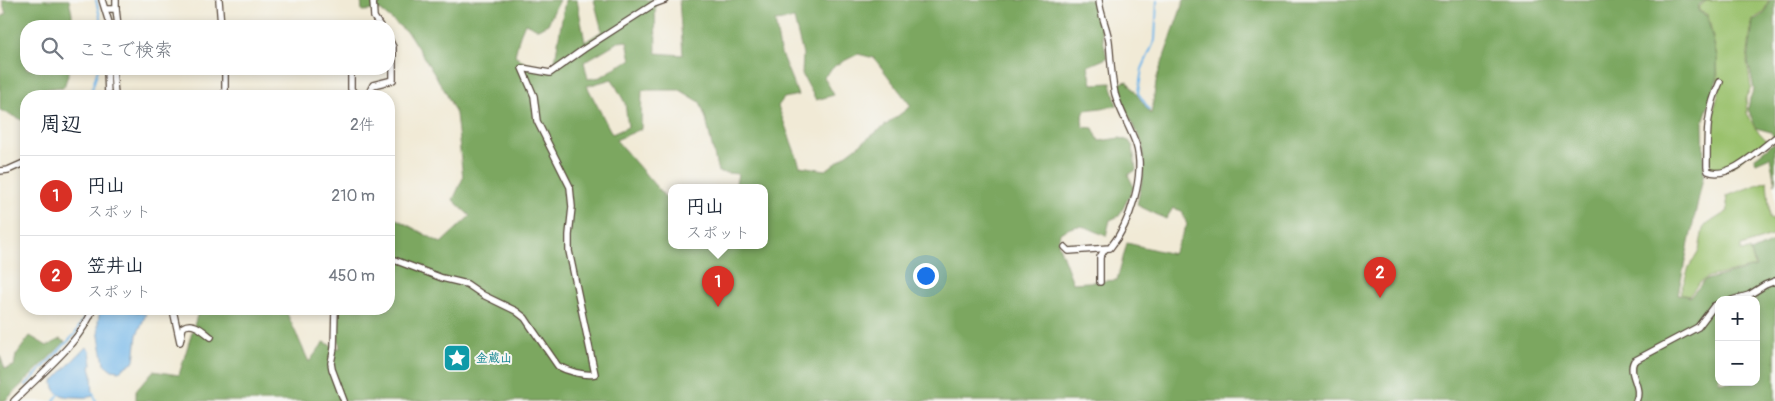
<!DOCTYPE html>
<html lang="ja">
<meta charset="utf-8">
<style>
:root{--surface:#fff;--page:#f2f2f3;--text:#1f2937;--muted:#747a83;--line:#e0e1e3;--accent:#d93025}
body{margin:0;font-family:Pangolin,"Klee One",sans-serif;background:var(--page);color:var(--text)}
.controls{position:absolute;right:15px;bottom:15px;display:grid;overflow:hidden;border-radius:10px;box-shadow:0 2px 8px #0003}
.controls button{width:45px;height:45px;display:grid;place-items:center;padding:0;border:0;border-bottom:1px solid var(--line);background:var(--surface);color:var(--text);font:25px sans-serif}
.you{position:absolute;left:925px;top:275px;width:18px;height:18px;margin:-12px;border:4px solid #fff;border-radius:50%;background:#1a73e8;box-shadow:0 0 0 8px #1a73e833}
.badge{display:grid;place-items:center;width:32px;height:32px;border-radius:50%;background:var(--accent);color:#fff;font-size:16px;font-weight:700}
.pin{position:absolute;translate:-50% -41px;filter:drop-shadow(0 1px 2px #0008)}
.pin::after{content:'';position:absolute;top:26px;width:18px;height:15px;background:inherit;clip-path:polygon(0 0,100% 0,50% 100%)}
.popup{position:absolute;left:668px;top:184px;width:100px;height:65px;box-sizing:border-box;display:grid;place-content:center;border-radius:10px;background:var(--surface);filter:drop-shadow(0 1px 4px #0005);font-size:16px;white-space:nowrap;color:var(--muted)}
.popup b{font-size:19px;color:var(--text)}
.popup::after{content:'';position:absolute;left:50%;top:100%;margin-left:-10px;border:10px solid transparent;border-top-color:var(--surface)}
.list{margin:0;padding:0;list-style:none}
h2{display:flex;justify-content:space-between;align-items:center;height:65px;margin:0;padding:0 20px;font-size:21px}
h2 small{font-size:16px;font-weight:400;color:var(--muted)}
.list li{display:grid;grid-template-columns:32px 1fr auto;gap:15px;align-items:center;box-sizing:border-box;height:80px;padding:0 20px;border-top:1px solid var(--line)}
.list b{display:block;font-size:19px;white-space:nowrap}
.list p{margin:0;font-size:16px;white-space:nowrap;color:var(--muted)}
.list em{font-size:16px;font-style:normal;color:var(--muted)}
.icon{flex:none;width:28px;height:28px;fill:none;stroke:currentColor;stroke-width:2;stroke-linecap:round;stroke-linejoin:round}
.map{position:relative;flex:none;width:1775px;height:401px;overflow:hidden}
.search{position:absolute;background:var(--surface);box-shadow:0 2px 8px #0003;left:20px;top:20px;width:375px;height:55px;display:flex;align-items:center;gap:12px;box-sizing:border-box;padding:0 18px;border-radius:20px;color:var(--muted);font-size:19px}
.panel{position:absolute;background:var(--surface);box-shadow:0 2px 8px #0003;left:20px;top:90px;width:375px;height:225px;border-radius:20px}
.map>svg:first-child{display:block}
.green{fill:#9ac16c;stroke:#6a7645}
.forest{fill:#7ba760;stroke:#5b683f;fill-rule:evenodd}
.water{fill:#74b8ea;stroke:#587184}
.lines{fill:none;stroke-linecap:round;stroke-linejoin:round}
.stream{stroke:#74b8ea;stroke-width:2}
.minor-casing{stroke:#56473a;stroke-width:8}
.minor{stroke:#fff;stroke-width:5.5}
.labels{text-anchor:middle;stroke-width:4;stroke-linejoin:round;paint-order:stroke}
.culture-label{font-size:12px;font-weight:bold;fill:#0d838f;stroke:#f6f6f2;text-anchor:start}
</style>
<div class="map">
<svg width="1775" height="401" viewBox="0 0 1775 401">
<rect width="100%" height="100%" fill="#f6f6f2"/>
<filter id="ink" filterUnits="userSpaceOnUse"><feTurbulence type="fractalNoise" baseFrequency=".02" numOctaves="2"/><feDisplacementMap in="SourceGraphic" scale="10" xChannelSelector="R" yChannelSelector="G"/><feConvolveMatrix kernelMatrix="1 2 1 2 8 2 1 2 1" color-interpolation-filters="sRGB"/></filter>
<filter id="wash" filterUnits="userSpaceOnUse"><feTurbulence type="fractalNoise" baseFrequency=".0096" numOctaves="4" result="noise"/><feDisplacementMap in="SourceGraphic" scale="20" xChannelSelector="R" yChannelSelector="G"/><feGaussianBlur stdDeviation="1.12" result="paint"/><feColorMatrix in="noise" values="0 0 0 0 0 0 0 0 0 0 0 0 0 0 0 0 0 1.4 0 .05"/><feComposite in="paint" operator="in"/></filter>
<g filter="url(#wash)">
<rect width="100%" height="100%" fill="#f1ead6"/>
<!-- green -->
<g class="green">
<path d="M 1722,0 L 1769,0 L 1763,13 L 1752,20 L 1747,61 L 1751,88 L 1746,97 L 1747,113 L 1755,128 L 1767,141 C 1761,145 1753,149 1747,154 C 1739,163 1722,176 1709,168 L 1710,124 L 1720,88 L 1718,80 L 1717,56 L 1708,15 L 1699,11 L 1700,6 L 1706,1 Z"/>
<polygon points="1767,181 1770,218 1775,219 1775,235 1741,246 1741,251 1750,250 1755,267 1708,277 1699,283 1689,296 1680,294 1689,267 1699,250 1703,229 1706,225 1728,211 1726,196"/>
</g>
<!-- forest -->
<g class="forest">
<polygon points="2,0 69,0 72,14 72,26 26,26 26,69 70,69 64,87 43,89 41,96 26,96 26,122 0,110 0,18 6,14"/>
<path d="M 361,0 L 559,0 L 548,24 L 538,29 L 525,23 L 520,35 L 515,55 L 526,64 L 550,69 L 555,61 L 565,0 L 577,0 L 585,42 L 602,31 L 594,0 L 655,0 L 656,53 L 683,55 L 679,0 L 1093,0 L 1096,5 L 1107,58 L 1088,66 L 1092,84 L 1111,83 L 1117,106 L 1085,110 L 1082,119 L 1083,127 L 1093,128 L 1099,141 L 1120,138 L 1129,141 L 1133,147 L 1136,170 L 1128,175 L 1134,187 L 1119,216 L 1110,220 L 1106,236 C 1085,227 1081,221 1060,233 L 1058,243 L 1073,283 L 1117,280 L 1127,243 L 1173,254 L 1187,225 L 1182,211 L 1173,208 L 1166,219 L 1137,205 L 1143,175 L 1143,145 L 1118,94 L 1121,83 L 1127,81 L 1151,114 L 1157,77 L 1184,0 L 1712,0 L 1706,0 L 1699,5 L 1698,11 L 1707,16 L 1717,57 L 1717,80 L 1703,122 L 1704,173 L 1678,294 L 1690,297 L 1705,280 L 1756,267 L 1751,252 L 1775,241 L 1775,401 L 136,401 L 136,391 L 153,371 L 179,375 L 199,309 L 285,309 L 309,362 L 324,342 L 340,349 L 337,329 L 339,309 L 389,309 L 389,215 L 441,243 L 470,216 L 453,200 L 463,178 L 456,114 L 445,91 L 409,34 L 380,10 L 362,11 ZM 794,19 L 803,55 L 802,74 L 816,100 L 834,95 L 824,77 L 836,65 L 858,54 L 874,58 L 911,106 L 826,170 L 800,166 L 778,106 L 784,98 L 798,95 L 780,51 L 775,21 ZM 627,41 L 631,60 L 616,67 L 601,77 L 588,79 L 584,62 L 618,42 ZM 612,79 L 625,103 L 628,127 L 612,134 L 587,86 ZM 642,90 L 680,90 L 700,102 L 706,119 L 718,172 L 738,174 L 735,188 L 764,188 L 764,246 L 672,246 L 672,205 L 616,140 L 641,129 ZM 1719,300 L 1756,300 L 1756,382 L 1719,382 Z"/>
<polygon points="1770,0 1775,0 1775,140 1771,132 1756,128 1748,109 1750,98 1754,90 1748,61 1753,21 1764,14"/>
<polygon points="1775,142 1775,184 1770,157 1756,163 1754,158"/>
<polygon points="30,336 47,346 60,339 65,342 6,400 0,401 0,356 5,369 14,366 16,355"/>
</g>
<!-- water -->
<g class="water">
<path d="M 102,309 L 123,309 L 146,314 L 137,335 L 134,361 L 119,371 L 112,370 L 104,364 C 102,348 93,321 102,309 Z"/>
<path d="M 86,347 L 90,351 L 92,364 L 90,367 L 92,374 L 93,396 C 88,398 83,397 77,397 C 65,397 53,396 53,381 Z"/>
</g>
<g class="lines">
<!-- stream -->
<g class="stream">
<polyline points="96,0 100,17 100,26"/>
<polyline points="90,96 98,69"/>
<polyline points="1149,109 1138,93 1142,69 1155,40 1157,0"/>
<polyline points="26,385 75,334 89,309"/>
<polyline points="93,392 96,401"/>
<polyline points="54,401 60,393"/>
</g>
</g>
</g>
<g filter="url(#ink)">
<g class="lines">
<!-- minor casing -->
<g class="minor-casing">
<g id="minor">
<polyline points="102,0 110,26"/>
<polyline points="116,0 116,9"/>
<polyline points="219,0 221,26"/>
<polyline points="373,0 374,17 380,26"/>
<polyline points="106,9 116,9 118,26"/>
<polyline points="107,69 108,96"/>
<polyline points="113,69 115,96"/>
<polyline points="351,69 351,89 357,96"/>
<path d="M 1720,82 C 1706,112 1707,135 1707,167 L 1708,171 C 1729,180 1759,150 1775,138"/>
<polyline points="225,96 225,69"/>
<polyline points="370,96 370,91 373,85 393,80 393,47 389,39"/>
<polyline points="0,171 8,170 26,162"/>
<path d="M 1065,247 L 1069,251 L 1110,248 C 1130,224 1146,175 1136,144 C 1130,127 1120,111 1115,94 C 1111,77 1111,59 1109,41 C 1107,27 1100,14 1099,0"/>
<path d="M 389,258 L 442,278 L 467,284 L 483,295 L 516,311 L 525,318 L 531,327 L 558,366 C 567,371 584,376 595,374 L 569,251 L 569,235 L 572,207 L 570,187 L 537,121 L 534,96 L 522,68 L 550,73 L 584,49 L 654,4 L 665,0"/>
<polyline points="1100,282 1100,257 1105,249"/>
<polyline points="1732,300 1749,295 1765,285 1775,281"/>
<path d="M 152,309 L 173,310 L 180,342 L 183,327 C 193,321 202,330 211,337"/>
<polyline points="335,309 334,348 331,363 332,369 344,401"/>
<path d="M 14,401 C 40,374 80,343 93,309"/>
<path d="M 1636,401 C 1643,387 1627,374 1634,361 L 1698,327 L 1714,306 L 1719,304"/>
</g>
</g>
<!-- minor -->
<use href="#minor" class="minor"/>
</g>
</g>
<!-- icons -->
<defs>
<g id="sight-square" transform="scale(1.4375)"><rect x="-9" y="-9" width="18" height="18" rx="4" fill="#0f9aa8" stroke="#f6f6f2"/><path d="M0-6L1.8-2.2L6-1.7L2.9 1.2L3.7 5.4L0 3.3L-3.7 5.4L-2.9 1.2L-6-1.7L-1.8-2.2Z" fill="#fff"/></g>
</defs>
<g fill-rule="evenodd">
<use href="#sight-square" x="457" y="358"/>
</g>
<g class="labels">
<!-- culture labels -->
<g class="culture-label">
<text x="476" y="362">金蔵山</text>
</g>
</g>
</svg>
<div class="controls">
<button>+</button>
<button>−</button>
</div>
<div class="you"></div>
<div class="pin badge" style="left:718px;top:307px">1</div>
<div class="popup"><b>円山</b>スポット</div>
<div class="pin badge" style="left:1380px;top:298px">2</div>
<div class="search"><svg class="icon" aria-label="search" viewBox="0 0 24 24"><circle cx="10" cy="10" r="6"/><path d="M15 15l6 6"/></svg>ここで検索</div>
<section class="panel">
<h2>周辺<small>2件</small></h2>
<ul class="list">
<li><span class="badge">1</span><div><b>円山</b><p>スポット</p></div><em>210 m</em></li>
<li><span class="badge">2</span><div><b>笠井山</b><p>スポット</p></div><em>450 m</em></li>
</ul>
</section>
</div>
